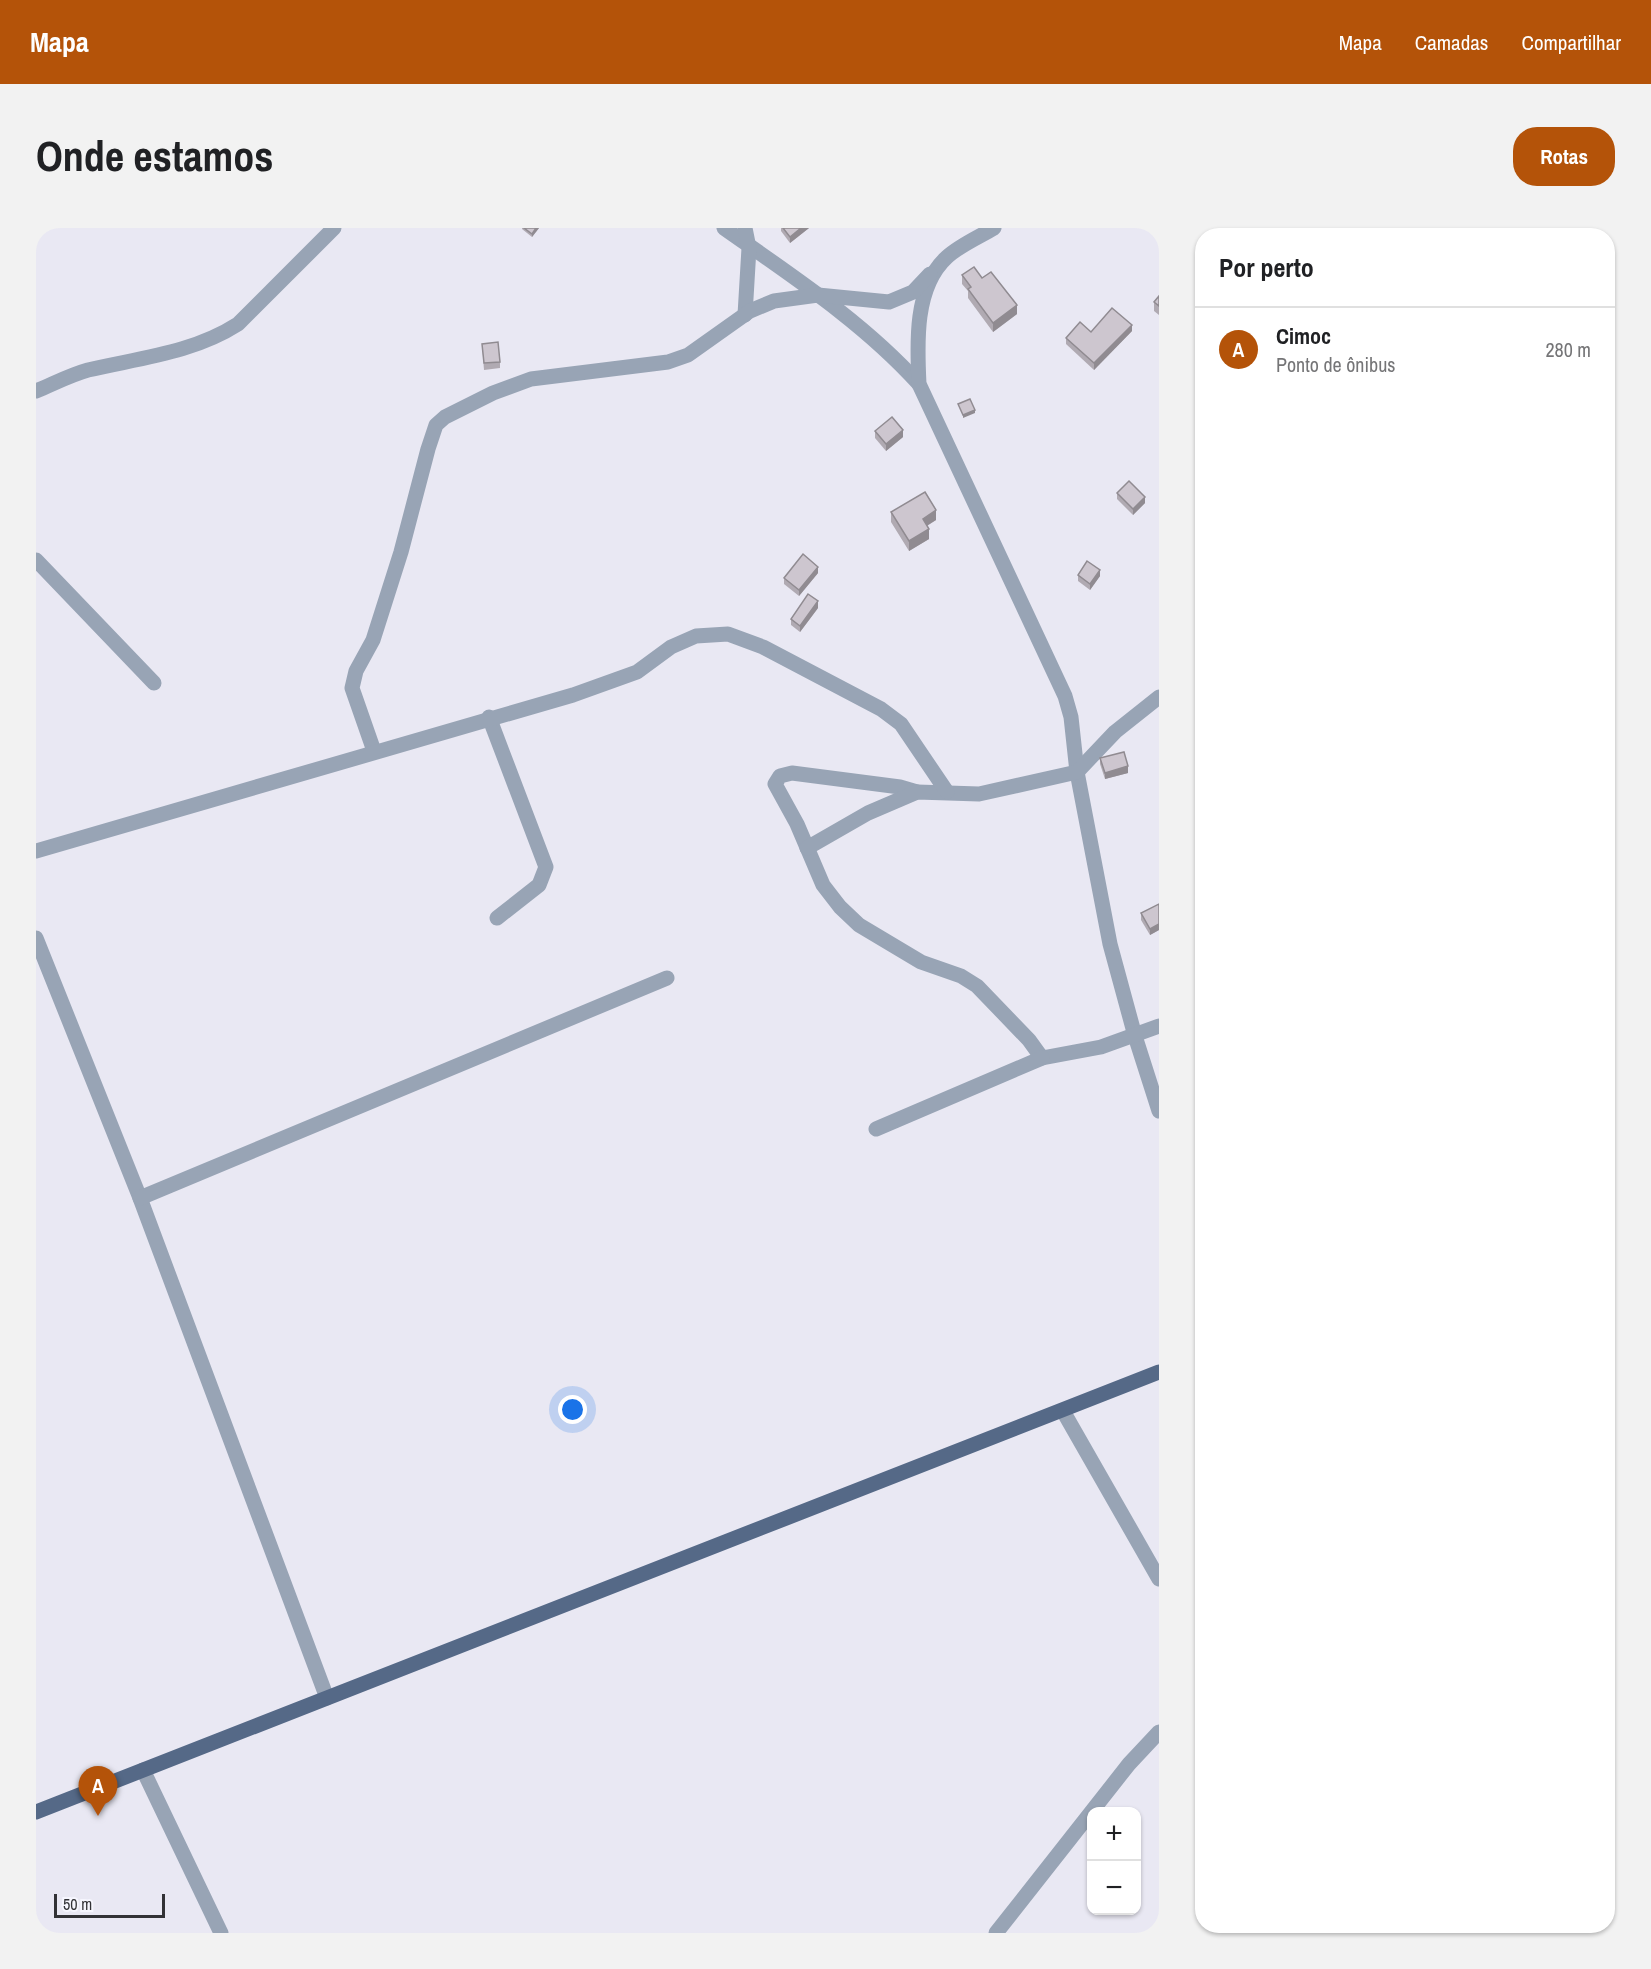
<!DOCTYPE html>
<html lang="pt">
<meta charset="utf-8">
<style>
:root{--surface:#fff;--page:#f2f2f2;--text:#202124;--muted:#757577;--line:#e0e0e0;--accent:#b45309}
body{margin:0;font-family:"Archivo Narrow",sans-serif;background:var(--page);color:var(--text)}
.controls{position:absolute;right:18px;bottom:18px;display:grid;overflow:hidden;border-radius:12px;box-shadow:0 2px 4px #0004}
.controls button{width:54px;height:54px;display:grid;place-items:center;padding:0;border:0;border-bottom:2px solid var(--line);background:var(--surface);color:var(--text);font:30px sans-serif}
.scale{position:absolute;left:18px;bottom:15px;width:111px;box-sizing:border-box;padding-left:6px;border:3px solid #323236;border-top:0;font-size:16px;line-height:21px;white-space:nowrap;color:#323236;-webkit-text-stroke:4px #f6f6fe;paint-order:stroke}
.you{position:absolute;left:537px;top:1182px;width:21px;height:21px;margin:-15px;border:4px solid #fff;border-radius:50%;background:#1a73e8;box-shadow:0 0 0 9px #1a73e833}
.badge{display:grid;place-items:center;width:39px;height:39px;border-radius:50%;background:var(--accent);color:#fff;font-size:20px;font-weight:700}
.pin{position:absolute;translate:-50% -50px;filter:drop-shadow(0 2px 3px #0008)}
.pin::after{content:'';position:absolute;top:32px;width:21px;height:18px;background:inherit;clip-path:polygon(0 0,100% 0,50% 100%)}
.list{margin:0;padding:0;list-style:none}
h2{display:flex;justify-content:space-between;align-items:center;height:78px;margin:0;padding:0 24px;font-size:26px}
h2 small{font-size:20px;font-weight:400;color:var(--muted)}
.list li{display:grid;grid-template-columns:39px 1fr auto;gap:18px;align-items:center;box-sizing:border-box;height:84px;padding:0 24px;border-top:2px solid var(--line)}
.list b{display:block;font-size:22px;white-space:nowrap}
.list p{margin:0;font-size:20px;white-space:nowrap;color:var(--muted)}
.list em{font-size:20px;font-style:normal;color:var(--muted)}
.map{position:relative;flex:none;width:1123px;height:1705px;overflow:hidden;border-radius:24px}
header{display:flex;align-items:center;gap:36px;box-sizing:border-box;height:84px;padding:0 30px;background:var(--accent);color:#fff}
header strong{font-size:28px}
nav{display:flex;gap:33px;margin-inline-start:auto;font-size:21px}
.intro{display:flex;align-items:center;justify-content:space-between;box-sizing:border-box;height:144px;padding:0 36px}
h1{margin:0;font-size:42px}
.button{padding:15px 27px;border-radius:24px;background:var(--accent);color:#fff;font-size:21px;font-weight:700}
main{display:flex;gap:36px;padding:0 36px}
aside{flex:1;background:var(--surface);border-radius:24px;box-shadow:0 2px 4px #0004}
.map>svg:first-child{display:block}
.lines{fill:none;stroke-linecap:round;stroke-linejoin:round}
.minor{stroke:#98a4b5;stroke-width:15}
.primary{stroke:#556987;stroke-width:15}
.wall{fill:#b0aab2}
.shaded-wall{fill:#908b91}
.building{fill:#cdc6cf;stroke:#908b91;stroke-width:1.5}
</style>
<header>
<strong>Mapa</strong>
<nav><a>Mapa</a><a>Camadas</a><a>Compartilhar</a></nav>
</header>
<div class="intro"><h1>Onde estamos</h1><a class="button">Rotas</a></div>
<main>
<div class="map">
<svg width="1123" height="1705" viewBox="0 0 1123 1705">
<rect width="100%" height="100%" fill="#e9e8f3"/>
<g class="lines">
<!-- minor -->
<g class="minor">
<path d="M 688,0 C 756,48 827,94 883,156"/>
<path d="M 958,0 C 943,9 924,17 911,29 C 878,59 881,116 883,156 L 1029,468 L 1035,489 L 1041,544 L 1074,716 L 1099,808 L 1123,883"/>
<polyline points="709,87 713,20 709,0"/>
<path d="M 0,163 C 17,156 34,147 52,142 C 103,130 157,125 202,96 L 298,0"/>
<polyline points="0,332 118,455"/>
<polyline points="453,489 510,639 503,657 461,690"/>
<polyline points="338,523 316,460 320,443 337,412 365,324 392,221 400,197 409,189 457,165 495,151 632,134 652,127 714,83 738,73 782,67 853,74 877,64 894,46"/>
<polyline points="881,564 864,559 756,545 744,548 739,556 761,596 787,657 804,679 823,697 885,734 925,748 941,758 993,812 1006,830 1065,819 1123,798"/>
<polyline points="771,620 832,585 881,564 943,566 1041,544 1079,504 1123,469"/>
<polyline points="0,623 537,467 601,444 635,419 660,408 692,406 727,419 845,481 865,496 911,564"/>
<polyline points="0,710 104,970 291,1470"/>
<polyline points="840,901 1006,830"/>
<polyline points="104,970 631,750"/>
<polyline points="1027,1183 1123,1351"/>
<polyline points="107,1542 185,1705"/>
<polyline points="960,1705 1093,1536 1123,1504"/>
</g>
<!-- primary -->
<polyline class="primary" points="0,1584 1123,1144"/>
</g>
<!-- wall -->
<g class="wall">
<polygon points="486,0 503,0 496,9 486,1"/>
<polygon points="745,0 773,0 754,15 745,3"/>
<polygon points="926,47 946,50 981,86 957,104 932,70 932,63 926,56"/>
<polygon points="1123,68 1123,87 1118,83 1118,74"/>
<polygon points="1096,103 1058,142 1030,116 1030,110 1055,104"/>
<polygon points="446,116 464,134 464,140 448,142"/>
<polygon points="839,203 867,209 850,223 839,210"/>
<polygon points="1081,265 1109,275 1097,287 1081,271"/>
<polygon points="855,284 900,292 891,298 893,311 873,323 855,294"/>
<polygon points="782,345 763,368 748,356 748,350"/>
<polygon points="1042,347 1064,348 1054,362 1042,353"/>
<polygon points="782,380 764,404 755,397 755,391"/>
<polygon points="1064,530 1092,545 1069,551 1064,536"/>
<polygon points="1123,676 1123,702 1114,707 1105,692 1105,685"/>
</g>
<!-- shaded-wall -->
<g class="shaded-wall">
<polygon points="500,0 503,0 496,9 496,6"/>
<polygon points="765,0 773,0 754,15 754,9"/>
<polygon points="981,77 981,86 957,104 957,95"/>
<polygon points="1096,97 1096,103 1058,142 1058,135"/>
<polygon points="939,182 939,185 927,190 927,187"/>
<polygon points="867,202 867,209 850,223 850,216"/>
<polygon points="1109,269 1109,275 1097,287 1097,281"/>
<polygon points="900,282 900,292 887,300 887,291"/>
<polygon points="893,301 893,311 873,323 873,313"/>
<polygon points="782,339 782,345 763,368 763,362"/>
<polygon points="1064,342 1064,348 1054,362 1054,356"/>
<polygon points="782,373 782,380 764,404 764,398"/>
<polygon points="1092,538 1092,545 1069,551 1069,545"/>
<polygon points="1123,696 1123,702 1114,707 1114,701"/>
</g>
<!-- building -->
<g class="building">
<polygon points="488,0 500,0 496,6"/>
<polygon points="747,0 765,0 754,9"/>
<polygon points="938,39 946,50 955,44 981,77 957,95 932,61 935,59 926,47"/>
<polygon points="1123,68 1123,78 1118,74"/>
<polygon points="1076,80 1096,97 1058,135 1030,110 1044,94 1055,104"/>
<polygon points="462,114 464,134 448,135 446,116"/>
<polygon points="934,171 939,182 927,187 922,176"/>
<polygon points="856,189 867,202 850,216 839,203"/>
<polygon points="1093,253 1109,269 1097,281 1081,265"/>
<polygon points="889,264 900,282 887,291 893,301 873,313 855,284"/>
<polygon points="767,326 782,339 763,362 748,350"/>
<polygon points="1051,333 1064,342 1054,356 1042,347"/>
<polygon points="772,366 782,373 764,398 755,391"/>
<polygon points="1088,524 1092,538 1069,545 1064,530"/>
<polygon points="1123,676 1123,696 1114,701 1105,685"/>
</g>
</svg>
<div class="controls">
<button>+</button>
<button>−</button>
</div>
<div class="scale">50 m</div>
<div class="you"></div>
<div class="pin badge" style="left:62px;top:1588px">A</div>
</div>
<aside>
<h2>Por perto<small></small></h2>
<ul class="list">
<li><span class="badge">A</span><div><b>Cimoc</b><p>Ponto de ônibus</p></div><em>280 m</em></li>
</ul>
</aside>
</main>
